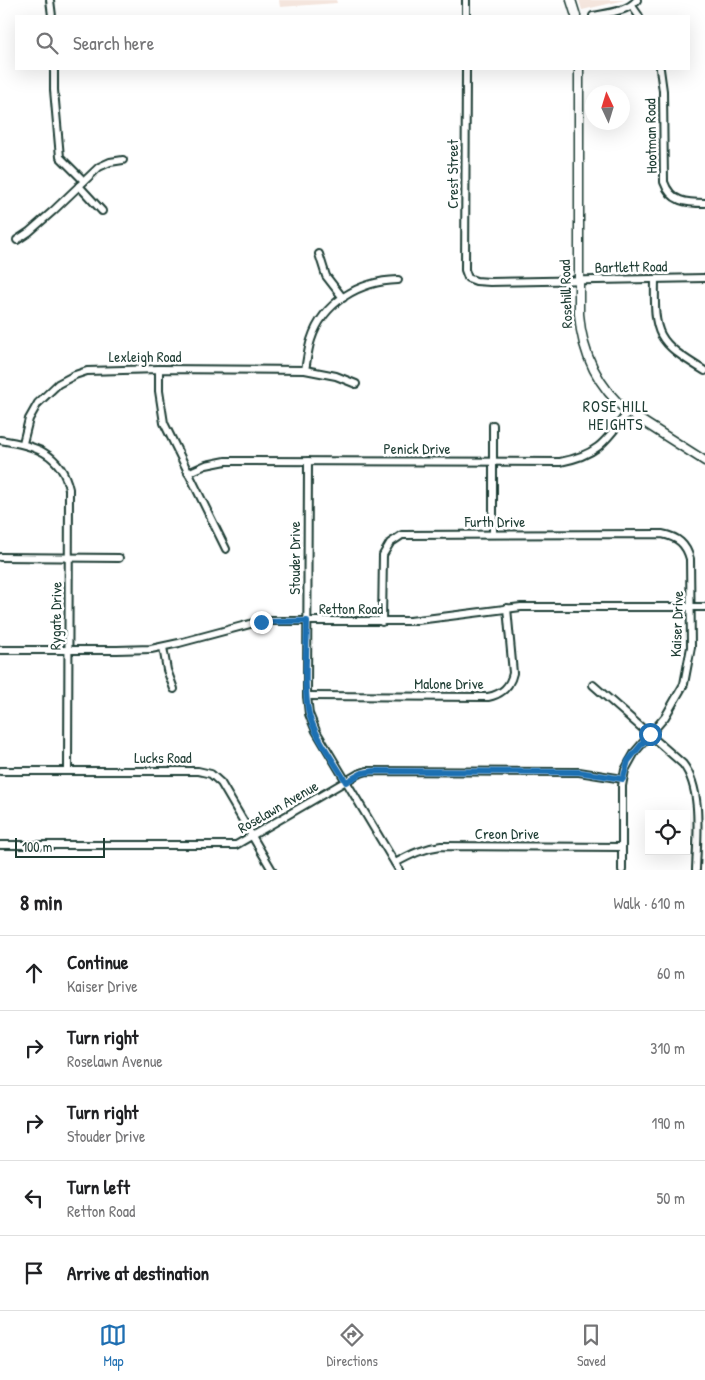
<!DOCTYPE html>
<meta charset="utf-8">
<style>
:root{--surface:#fff;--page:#f2f2f2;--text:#202124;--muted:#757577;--line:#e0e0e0;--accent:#1f6fb2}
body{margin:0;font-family:"Patrick Hand",sans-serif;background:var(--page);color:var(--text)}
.controls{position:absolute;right:15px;bottom:15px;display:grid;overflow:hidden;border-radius:0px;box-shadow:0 5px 20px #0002}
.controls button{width:45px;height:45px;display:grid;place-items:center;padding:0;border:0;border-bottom:1px solid var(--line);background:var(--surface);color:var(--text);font:25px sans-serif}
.compass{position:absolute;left:585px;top:85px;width:45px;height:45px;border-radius:50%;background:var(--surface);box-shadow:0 5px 20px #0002;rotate:356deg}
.scale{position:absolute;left:15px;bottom:12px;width:90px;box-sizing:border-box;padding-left:5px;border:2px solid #1f3d34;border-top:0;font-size:14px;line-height:18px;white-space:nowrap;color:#1f3d34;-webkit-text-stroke:4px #fff;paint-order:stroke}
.stop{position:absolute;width:15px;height:15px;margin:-11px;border:4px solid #1f6fb2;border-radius:50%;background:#fff}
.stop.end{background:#1f6fb2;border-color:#fff;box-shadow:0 1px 5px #0008}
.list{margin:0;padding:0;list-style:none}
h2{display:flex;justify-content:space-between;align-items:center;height:65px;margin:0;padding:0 20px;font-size:21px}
h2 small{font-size:16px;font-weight:400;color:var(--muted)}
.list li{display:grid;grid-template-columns:32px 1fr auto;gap:15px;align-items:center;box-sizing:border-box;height:75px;padding:0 20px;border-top:1px solid var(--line)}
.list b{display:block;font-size:19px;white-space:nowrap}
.list p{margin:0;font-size:16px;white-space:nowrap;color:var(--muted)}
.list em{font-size:16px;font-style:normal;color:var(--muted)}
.icon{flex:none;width:28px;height:28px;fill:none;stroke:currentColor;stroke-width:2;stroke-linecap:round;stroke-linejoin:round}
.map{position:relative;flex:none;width:705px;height:870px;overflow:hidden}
.search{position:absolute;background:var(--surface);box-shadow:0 5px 20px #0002;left:15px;right:15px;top:15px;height:55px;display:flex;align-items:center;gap:12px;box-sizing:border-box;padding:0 18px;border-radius:0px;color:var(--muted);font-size:19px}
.sheet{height:440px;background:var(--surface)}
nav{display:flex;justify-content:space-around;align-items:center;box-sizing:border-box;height:70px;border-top:1px solid var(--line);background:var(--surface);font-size:14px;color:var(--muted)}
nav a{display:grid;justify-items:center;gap:2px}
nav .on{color:var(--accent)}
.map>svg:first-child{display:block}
.built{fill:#f5e6de}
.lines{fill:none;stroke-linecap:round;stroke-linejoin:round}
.minor-casing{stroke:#1f3d34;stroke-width:10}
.tertiary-casing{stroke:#1f3d34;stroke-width:11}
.minor{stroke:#fff;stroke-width:6}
.tertiary{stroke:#fff;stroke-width:8}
.route{stroke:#1f6fb2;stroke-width:6}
.labels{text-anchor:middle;stroke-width:5;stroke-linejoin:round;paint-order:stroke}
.street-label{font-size:15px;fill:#1f3d34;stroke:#fff}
.neighbourhood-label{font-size:16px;letter-spacing:1px;fill:#1f3d34;stroke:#fff}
</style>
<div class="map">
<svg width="705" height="870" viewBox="0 0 705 870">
<rect width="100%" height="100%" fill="#fff"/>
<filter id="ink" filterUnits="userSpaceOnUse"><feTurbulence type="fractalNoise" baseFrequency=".02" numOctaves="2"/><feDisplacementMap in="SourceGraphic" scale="10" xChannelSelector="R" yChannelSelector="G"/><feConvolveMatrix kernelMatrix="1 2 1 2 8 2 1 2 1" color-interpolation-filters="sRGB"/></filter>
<g filter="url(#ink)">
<!-- built -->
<g class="built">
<polygon points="279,0 336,0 337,3 280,7"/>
<polygon points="579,0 625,0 582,10"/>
</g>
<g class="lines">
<!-- minor casing -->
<g class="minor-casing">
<g id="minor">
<polyline points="50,0 52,16"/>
<polyline points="466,0 466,16"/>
<polyline points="632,6 639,16"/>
<path d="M 593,16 C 607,13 627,12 637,0"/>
<polyline points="54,69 54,90 60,157 84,181"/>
<polyline points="466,69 465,270 468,278 476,281 490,282 705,278"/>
<path d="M 660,69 L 663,91 L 664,182 C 671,202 686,203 705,203"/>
<polyline points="79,186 102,211"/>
<polyline points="17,240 29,232 53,211 99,167 110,162 123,160"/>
<polyline points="319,254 326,276 343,298"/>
<path d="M 655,279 C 654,336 656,341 705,371"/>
<polyline points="159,369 159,391 164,423 226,549"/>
<path d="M 305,370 C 307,360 308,349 311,340 C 323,302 360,281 398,280"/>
<path d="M 0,440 C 33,445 61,452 69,489 L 68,771"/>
<polyline points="23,443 29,419 38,403 58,384 75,375 87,371 159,369 305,370 336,376 356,384"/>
<polyline points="308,461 307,696 309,714 316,731 399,870"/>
<path d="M 188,473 L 206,465 L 226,461 L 560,462 C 598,455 606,441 628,412"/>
<polyline points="493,534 493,425"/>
<polyline points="0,557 119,558"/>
<path d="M 382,622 L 383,555 L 390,543 L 402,535 L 662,534 C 678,537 686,544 690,559 L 691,647 L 684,684 L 665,717 L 635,752 L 625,770 L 622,786 L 622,870"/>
<polyline points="163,647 167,670 174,689"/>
<polyline points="0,650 117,650 151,649 179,643 261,621 410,621 521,607 705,607"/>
<path d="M 593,685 L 683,764 C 703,790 697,837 696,870"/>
<path d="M 307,696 L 488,697 C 502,694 510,687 513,673 L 507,608"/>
<polyline points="0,771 198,771 211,774 221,783 272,870"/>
<polyline points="0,845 236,845 358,774 367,771 579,772 623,779"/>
<path d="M 395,863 C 410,855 423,848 441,846 L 622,847"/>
</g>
</g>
<!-- tertiary casing -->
<g class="tertiary-casing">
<g id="tertiary">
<polyline points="571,0 576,16"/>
<path d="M 579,69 L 579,314 C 582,353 598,387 628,412 L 705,461"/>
</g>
</g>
<!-- minor -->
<use href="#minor" class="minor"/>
<!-- tertiary -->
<use href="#tertiary" class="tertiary"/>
</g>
</g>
<g class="lines" filter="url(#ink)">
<!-- route -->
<path class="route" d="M 261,622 L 307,621 C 307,648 303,690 309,714 C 315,737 334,761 346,782 L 362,773 L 374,771 L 579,772 L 623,779 L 628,761 L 650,734"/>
</g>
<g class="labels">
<!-- street labels -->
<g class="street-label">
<text transform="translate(651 136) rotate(-91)" y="5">Hootman Road</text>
<text transform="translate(453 174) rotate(-90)" y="5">Crest Street</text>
<text transform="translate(631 267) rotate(-1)" y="5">Bartlett Road</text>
<text transform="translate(566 294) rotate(-92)" y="5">Rosehill Road</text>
<text x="145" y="362">Lexleigh Road</text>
<text x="417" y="454">Penick Drive</text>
<text x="495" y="527">Furth Drive</text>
<text transform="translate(295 558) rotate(-90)" y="5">Stouder Drive</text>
<text x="351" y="614">Retton Road</text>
<text transform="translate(56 616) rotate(-89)" y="5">Rygate Drive</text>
<text transform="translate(677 624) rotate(-88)" y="5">Kaiser Drive</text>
<text x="449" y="689">Malone Drive</text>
<text x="163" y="763">Lucks Road</text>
<text transform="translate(278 807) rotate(-30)" y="5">Roselawn Avenue</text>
<text x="507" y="839">Creon Drive</text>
</g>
<!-- neighbourhood labels -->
<g class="neighbourhood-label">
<text x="616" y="412">ROSE HILL<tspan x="616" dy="18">HEIGHTS</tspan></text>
</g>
</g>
</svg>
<div class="controls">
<button><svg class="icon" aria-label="locate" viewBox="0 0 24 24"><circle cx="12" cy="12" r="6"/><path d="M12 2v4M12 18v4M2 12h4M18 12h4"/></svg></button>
</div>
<svg class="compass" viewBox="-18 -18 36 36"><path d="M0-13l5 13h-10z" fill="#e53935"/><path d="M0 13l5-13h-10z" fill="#757577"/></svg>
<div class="scale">100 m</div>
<div class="stop" style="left:650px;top:734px"></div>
<div class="stop end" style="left:261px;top:622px"></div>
<div class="search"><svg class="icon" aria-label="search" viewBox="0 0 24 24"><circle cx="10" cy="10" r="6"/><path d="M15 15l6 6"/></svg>Search here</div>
</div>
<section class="sheet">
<h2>8 min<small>Walk · 610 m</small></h2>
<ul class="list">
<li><svg class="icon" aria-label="ahead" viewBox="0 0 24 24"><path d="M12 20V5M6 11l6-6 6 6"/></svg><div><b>Continue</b><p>Kaiser Drive</p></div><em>60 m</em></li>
<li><svg class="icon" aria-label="right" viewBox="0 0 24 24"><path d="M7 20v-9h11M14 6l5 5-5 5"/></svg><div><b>Turn right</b><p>Roselawn Avenue</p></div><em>310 m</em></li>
<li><svg class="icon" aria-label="right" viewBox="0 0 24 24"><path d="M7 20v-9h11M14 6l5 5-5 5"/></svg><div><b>Turn right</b><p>Stouder Drive</p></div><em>190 m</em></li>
<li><svg class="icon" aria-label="left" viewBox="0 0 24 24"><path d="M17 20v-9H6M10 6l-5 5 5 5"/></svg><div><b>Turn left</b><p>Retton Road</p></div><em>50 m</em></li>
<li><svg class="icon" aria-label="arrive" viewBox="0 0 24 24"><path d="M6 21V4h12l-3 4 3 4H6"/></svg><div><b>Arrive at destination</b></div></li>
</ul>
</section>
<nav>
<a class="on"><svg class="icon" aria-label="map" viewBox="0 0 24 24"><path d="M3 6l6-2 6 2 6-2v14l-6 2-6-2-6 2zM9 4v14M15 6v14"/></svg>Map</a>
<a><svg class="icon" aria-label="directions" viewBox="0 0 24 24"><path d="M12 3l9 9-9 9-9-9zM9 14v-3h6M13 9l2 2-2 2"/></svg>Directions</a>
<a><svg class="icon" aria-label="saved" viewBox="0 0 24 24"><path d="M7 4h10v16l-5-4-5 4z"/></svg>Saved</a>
</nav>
